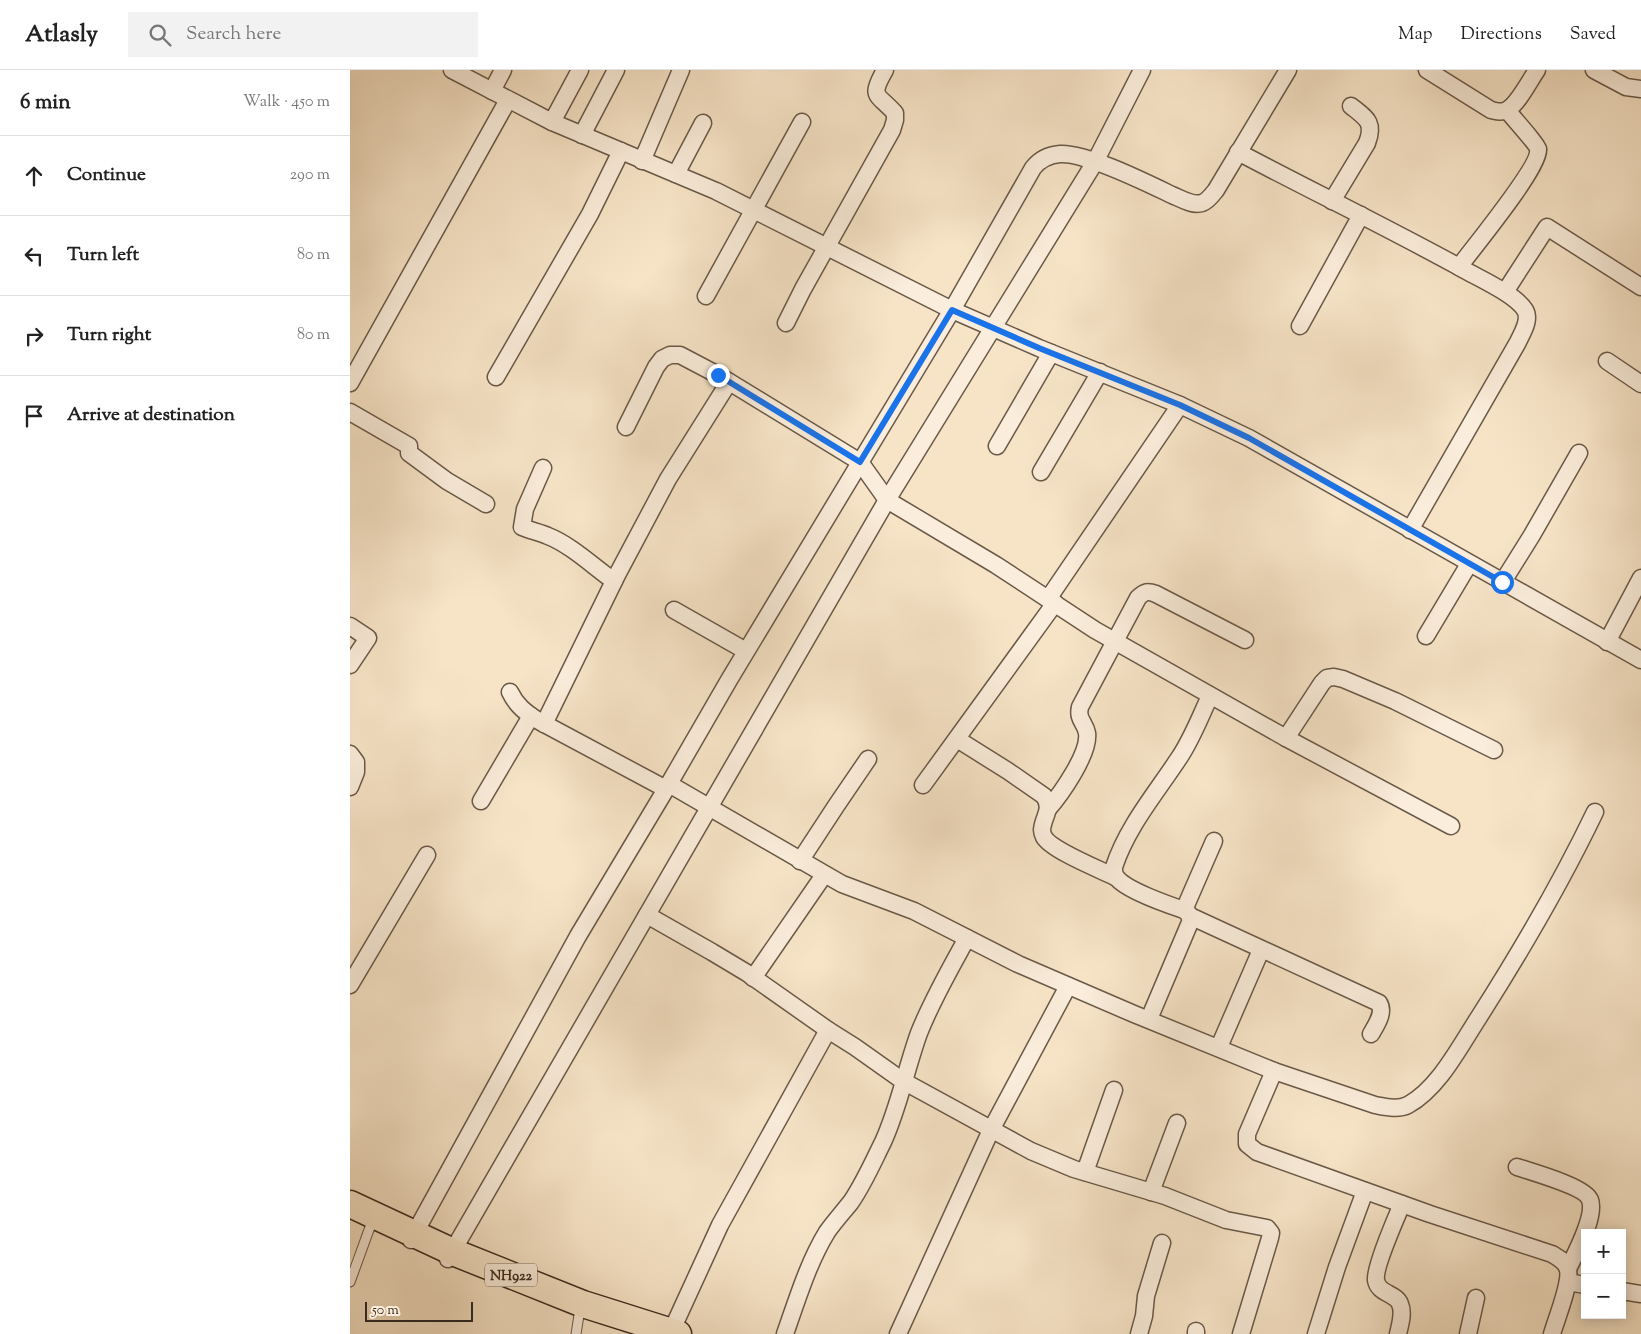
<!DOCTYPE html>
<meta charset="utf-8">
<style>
:root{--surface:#fff;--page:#f2f2f2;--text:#222;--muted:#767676;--line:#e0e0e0}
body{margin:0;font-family:"Sorts Mill Goudy",serif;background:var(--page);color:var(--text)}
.controls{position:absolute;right:15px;bottom:15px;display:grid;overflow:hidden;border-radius:0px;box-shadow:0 2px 12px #0003}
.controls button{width:45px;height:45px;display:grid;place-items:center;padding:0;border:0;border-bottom:1px solid var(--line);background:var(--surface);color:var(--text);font:25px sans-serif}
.scale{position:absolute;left:15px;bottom:12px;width:108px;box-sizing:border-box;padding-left:5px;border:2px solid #3b2b1e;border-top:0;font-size:14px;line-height:18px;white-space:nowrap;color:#3b2b1e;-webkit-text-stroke:4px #faeddb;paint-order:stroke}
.stop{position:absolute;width:15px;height:15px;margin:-11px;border:4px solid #1a73e8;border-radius:50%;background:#fff}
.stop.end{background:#1a73e8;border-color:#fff;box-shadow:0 1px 5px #0008}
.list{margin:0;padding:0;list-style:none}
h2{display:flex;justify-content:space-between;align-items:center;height:65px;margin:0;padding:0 20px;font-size:21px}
h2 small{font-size:16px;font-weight:400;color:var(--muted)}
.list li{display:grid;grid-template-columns:32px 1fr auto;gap:15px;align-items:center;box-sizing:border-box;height:80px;padding:0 20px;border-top:1px solid var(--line)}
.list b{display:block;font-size:19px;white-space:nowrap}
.list em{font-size:16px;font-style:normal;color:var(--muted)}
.icon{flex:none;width:28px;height:28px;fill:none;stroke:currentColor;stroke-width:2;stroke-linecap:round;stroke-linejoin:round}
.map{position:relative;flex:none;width:1291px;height:1264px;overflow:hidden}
header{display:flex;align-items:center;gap:30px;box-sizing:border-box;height:70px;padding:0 25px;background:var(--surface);border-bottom:1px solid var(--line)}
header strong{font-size:24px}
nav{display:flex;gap:28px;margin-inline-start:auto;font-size:18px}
.search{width:350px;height:45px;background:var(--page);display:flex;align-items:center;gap:12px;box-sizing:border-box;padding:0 18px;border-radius:0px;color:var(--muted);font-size:19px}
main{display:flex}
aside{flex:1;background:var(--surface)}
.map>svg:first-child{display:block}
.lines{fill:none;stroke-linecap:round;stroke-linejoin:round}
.lane-casing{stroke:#6a5948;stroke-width:11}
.street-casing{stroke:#6a5948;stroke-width:19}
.primary-casing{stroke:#3b2b1e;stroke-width:29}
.lane{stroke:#faeddb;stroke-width:9}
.street{stroke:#faeddb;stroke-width:16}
.primary{stroke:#f7e4c7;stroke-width:26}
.route{stroke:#1a73e8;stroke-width:6}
.labels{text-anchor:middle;stroke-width:4;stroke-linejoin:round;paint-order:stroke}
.shield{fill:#faeddb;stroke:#746557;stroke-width:1}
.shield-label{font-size:14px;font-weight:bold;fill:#3b2b1e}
</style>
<header>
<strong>Atlasly</strong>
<div class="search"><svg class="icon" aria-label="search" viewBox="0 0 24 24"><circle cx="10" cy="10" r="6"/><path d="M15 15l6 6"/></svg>Search here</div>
<nav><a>Map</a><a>Directions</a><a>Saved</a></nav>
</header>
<main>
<aside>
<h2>6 min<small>Walk · 450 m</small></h2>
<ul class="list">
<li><svg class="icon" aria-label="ahead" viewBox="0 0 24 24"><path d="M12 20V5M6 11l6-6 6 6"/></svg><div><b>Continue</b></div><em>290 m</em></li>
<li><svg class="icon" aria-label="left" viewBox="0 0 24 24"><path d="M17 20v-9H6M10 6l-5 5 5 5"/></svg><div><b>Turn left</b></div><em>80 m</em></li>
<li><svg class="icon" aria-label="right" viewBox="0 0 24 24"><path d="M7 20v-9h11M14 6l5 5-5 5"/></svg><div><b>Turn right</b></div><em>80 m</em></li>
<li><svg class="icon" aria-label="arrive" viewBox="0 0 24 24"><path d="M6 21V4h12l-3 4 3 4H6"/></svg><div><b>Arrive at destination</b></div></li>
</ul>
</aside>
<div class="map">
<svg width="1291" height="1264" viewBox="0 0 1291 1264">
<rect width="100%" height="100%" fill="#f7e4c7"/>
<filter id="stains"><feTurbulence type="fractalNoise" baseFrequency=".004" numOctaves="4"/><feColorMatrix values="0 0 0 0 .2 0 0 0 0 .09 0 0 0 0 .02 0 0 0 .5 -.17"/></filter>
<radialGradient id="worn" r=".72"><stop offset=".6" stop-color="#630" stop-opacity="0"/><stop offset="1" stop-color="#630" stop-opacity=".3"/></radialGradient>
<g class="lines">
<!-- lane casing -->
<g class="lane-casing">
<g id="lane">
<polyline points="0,1212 20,1157"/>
<polyline points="226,1264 229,1245"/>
</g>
</g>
<!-- street casing -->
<g class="street-casing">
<g id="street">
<polyline points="102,0 202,52 366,121 602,240 689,278 830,335 899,368 1291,590"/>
<path d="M 1077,0 L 1141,40 C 1146,41 1152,43 1157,40 C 1168,34 1180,10 1187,0"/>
<polyline points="1244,0 1276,17 1291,19"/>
<polyline points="142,21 153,0"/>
<polyline points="202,52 230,0"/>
<polyline points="232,65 266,0"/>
<path d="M 888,82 C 962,121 1038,158 1111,198 C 1128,208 1165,224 1175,240 C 1181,250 1172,263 1168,272 L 1060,460"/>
<polyline points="292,91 331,0"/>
<polyline points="326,104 353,53"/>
<path d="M 982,131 L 1017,73 C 1025,52 1016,48 1001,36"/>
<path d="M 1109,197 C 1122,179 1191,96 1188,79 C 1187,74 1163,48 1157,40"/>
<polyline points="1155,222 1197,157 1291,217"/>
<polyline points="356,226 452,52"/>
<path d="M 436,253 L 453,219 L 542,60 L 545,50 L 545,43 C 527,23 519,28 535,0"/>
<polyline points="950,256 1011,145"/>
<polyline points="1257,291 1291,314"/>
<polyline points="146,307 240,144 271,81"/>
<polyline points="0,313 158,30"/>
<polyline points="0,342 59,376 59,383 97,411 136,434"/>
<polyline points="276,357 306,297 312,289 320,285 330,285 368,305 510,392 537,430 646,495 745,560 936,668 1101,756"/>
<polyline points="647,376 701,283"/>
<path d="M 193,398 L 175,439 L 172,457 C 181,461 190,462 198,466 C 221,475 244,497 264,511"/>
<polyline points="691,402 750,302"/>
<polyline points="1152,513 1182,465 1229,383"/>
<polyline points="698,529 830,335"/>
<polyline points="324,540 396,581"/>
<polyline points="0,556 18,568 0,595"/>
<polyline points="1076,566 1119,494"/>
<polyline points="1257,572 1291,508"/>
<path d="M 160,622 C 166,635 175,642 187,650 L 316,719"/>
<polyline points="194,654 267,505 318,409 379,312"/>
<polyline points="936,668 972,613 977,608 984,607 993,609 1045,631 1144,680"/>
<path d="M 607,669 L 658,701 L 694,726 C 703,740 693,746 692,760 C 692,762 693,765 694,767 C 701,780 751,800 765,807"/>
<polyline points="0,684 6,692 6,702 0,717"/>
<path d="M 319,714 L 492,814 L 564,841 L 668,894 L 784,944 L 924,1001 L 1025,1035 C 1036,1037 1048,1040 1058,1035 C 1089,1018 1110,976 1129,947 C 1171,881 1211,813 1245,742"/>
<polyline points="573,715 705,533"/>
<polyline points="131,731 181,646"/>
<path d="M 698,739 C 711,724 740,683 737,663 C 735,652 727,650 730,637 L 788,528 C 795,521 798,521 806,524 L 895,570"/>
<polyline points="450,791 486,736 518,689"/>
<polyline points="834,840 864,771"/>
<polyline points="297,845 362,882 397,903 478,960 505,977 553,1011 681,1081 724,1099 815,1126 876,1150 917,1158 921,1163 920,1168 891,1264"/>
<path d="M 840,846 L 1029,933 C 1035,943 1026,955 1021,964"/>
<polyline points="403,908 474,805"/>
<polyline points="0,915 77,785"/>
<path d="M 799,949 L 841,850 L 838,843 L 834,840 C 819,835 776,820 767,808 C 764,805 764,802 764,797 C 777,757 806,723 829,688 C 842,669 850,647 860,626"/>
<polyline points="869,977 911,880"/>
<path d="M 924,1001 L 897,1064 L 897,1074 L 907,1082 L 1080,1144 L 1202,1184 C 1208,1188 1216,1191 1218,1200 C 1221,1213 1206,1250 1202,1264"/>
<path d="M 1167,1097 C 1182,1102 1236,1117 1240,1130 C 1246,1147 1225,1184 1218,1199"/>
<polyline points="735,1102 764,1020"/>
<polyline points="801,1122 827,1053"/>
<path d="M 61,1170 L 228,866 L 316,719 L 379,610 L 602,240 L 683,98 C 690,89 698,85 710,84 C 735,82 797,113 822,125 C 830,128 842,136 852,133 C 858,131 862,125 866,120 L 938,0"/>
<polyline points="98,1189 537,430 745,92 792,0"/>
<polyline points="1218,1212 1235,1215"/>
<polyline points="1272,1221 1291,1224"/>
<polyline points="321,1262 370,1155 478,960"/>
<path d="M 435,1264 C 447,1230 458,1193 477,1162 C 484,1152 493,1142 501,1132 C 514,1113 523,1092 533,1072 C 549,1037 556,999 569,963 C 582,930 600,899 617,868"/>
<polyline points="548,1264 641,1060 718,916"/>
<polyline points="789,1264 794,1246 796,1226 812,1173"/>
<polyline points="846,1264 846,1261"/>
<polyline points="966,1264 987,1197 1015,1121"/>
<path d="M 1048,1264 C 1050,1255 1054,1243 1050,1234 C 1046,1223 1028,1224 1026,1210 C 1024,1198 1046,1148 1052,1134"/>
<polyline points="1118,1264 1126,1228"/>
</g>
</g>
<!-- primary casing -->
<g class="primary-casing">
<polyline id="primary" points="0,1134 103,1182 233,1234 328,1264"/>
</g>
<!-- lane -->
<use href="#lane" class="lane"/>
<!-- street -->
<use href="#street" class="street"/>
<!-- primary -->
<use href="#primary" class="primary"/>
</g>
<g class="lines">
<!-- route -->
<polyline class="route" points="368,305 510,392 602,240 689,278 830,335 899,368 1152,512"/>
</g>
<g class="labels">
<!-- shield labels -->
<rect class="shield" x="135" y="1193.5" width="52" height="23" rx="4"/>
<g class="shield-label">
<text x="161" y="1210">NH922</text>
</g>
</g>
<rect width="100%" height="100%" filter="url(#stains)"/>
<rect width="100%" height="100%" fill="url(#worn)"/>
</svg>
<div class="controls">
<button>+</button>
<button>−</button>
</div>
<div class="scale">50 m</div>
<div class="stop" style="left:1152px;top:512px"></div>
<div class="stop end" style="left:368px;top:305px"></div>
</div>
</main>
